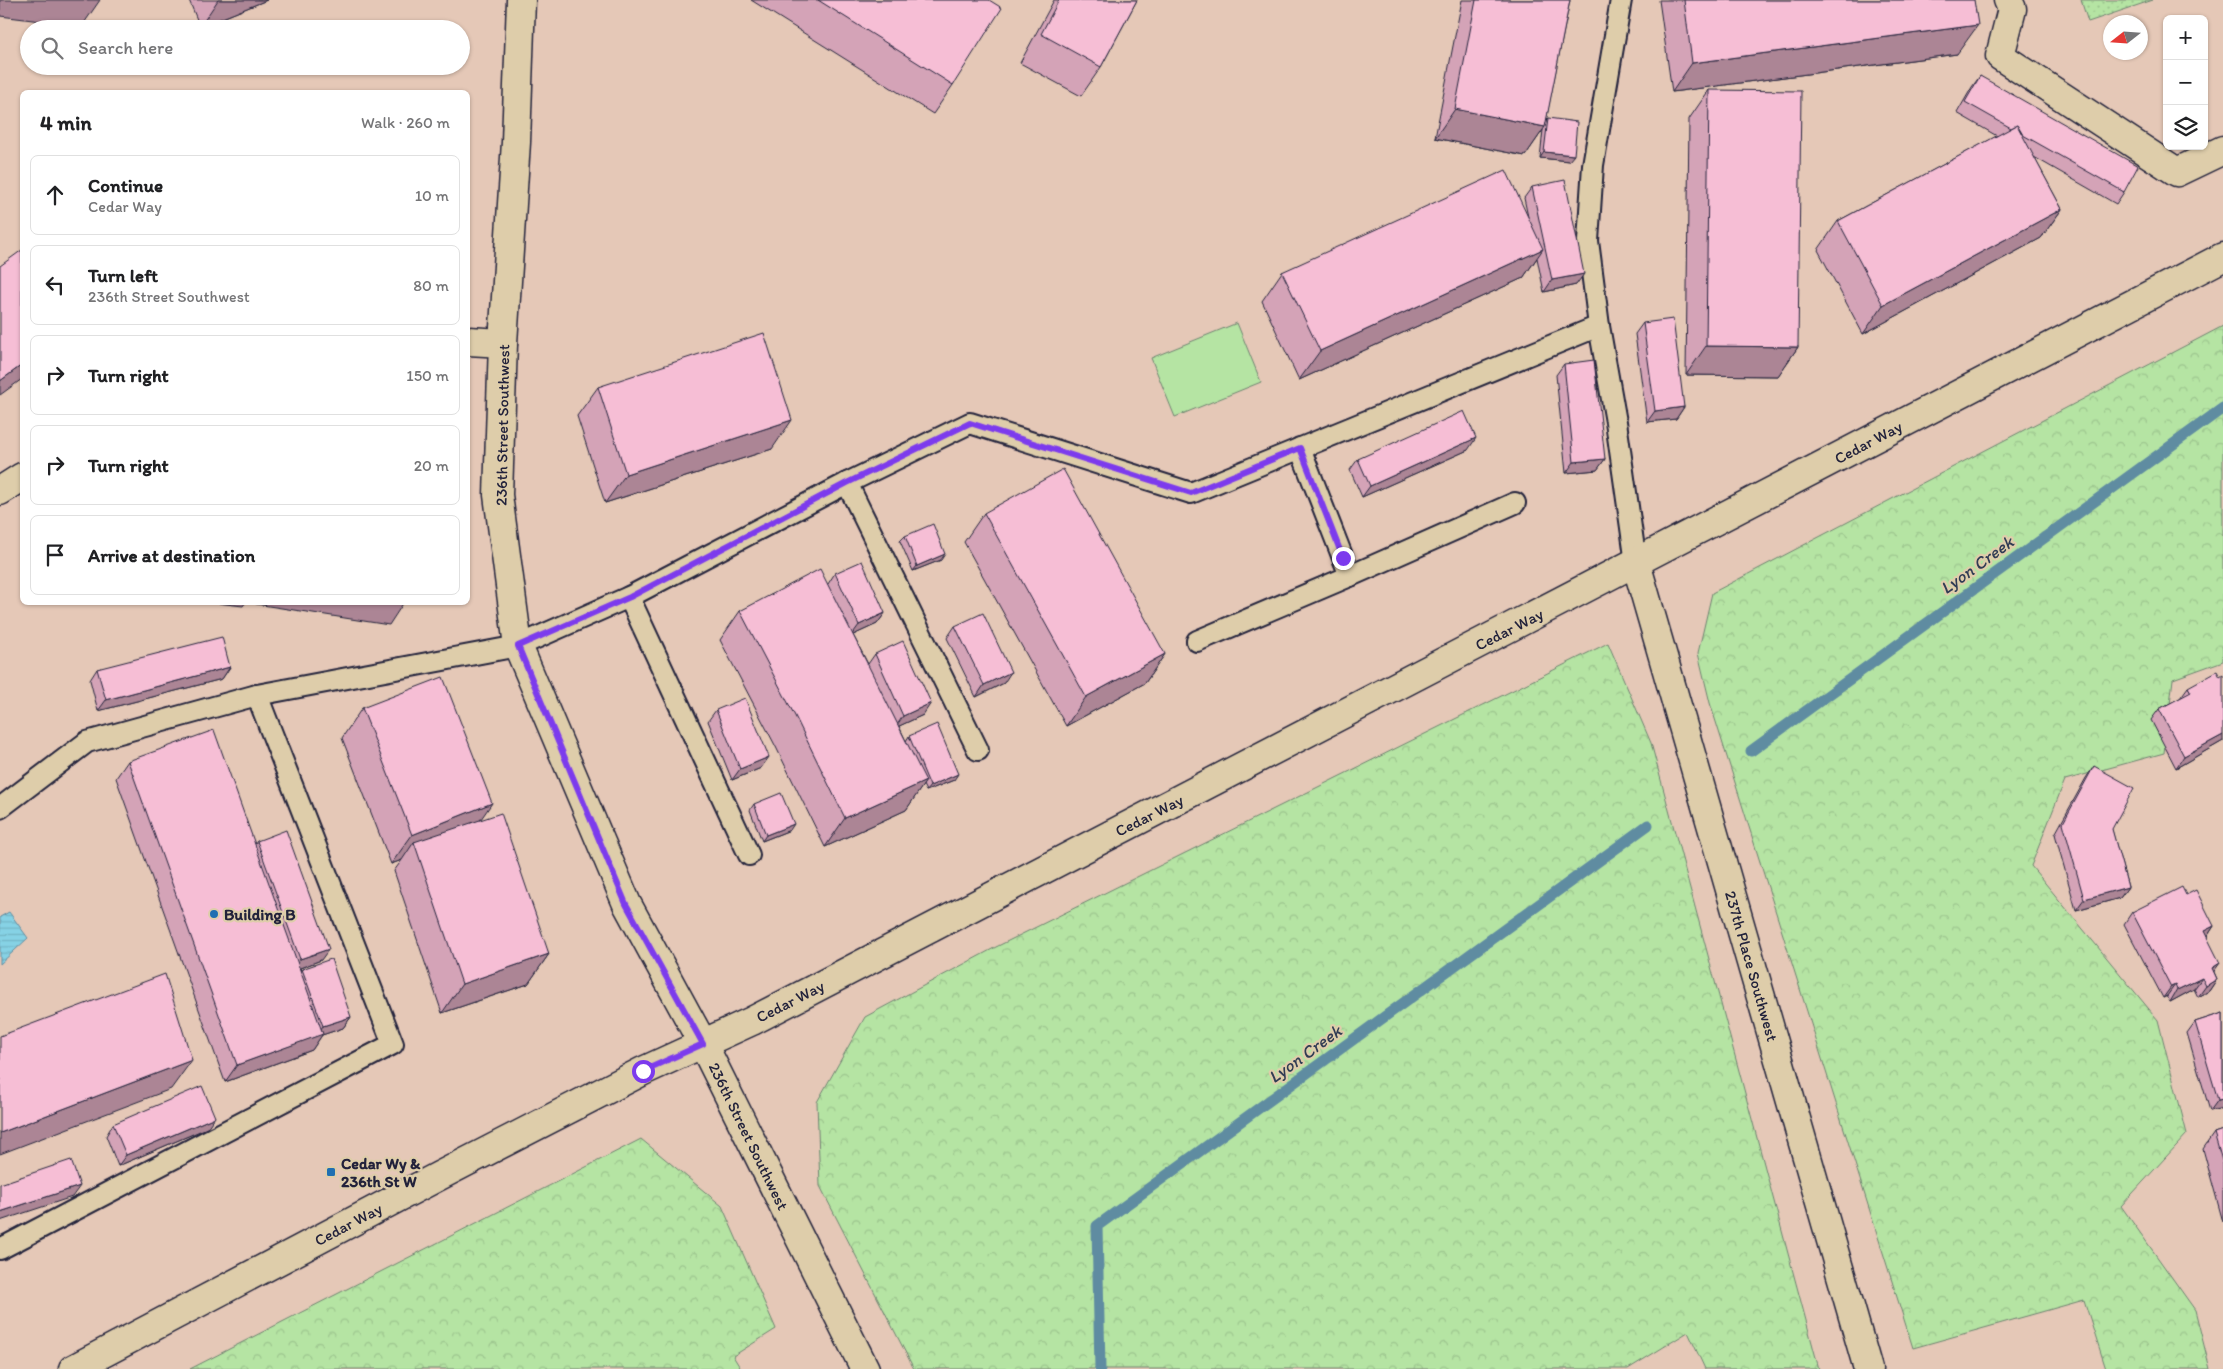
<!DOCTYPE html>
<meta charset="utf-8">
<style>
:root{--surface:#fff;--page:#f6f6f6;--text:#202124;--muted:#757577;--line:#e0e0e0}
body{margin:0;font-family:Itim,sans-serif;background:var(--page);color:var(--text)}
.controls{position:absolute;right:15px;top:15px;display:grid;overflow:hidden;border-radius:8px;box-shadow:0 1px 4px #0004}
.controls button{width:45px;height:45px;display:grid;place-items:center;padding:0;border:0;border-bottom:1px solid var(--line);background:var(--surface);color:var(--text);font:25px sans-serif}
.compass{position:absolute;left:2103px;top:15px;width:45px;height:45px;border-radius:50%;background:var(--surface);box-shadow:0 1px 4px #0004;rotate:253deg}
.stop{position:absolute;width:15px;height:15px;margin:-11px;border:4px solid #7c3aed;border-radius:50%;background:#fff}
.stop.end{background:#7c3aed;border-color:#fff;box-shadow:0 1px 5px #0008}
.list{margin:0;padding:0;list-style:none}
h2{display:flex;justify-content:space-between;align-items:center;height:65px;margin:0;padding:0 20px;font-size:21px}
h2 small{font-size:16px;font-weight:400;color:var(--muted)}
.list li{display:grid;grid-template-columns:32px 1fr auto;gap:15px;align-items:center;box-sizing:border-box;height:80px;margin:0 10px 10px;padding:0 10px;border:1px solid var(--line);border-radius:8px}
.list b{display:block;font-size:19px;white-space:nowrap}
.list p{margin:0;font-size:16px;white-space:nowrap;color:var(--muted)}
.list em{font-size:16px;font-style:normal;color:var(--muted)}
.icon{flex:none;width:28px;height:28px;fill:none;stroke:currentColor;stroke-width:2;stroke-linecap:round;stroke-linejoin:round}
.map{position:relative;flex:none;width:2223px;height:1369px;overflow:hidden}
.search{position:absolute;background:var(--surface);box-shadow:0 1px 4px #0004;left:20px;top:20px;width:450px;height:55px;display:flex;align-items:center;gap:12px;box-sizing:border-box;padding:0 18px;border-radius:28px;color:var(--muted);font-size:19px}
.panel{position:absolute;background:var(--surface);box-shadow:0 1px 4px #0004;left:20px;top:90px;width:450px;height:515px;border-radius:8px}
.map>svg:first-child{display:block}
.grass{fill:url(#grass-dots);stroke:#6c836f}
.forest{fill:url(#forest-crowns);stroke:#6c836f}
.pitch{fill:#b5e4a3;stroke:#6c836f}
.water{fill:url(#water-rules);stroke:#5e8ca1}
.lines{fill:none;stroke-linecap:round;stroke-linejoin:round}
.stream{stroke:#5e8ca1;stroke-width:11}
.lane-casing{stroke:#22223b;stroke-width:24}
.street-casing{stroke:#22223b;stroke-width:31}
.secondary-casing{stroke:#22223b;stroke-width:31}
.lane{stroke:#decdaa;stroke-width:20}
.street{stroke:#decdaa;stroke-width:28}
.secondary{stroke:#decdaa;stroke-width:28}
.wall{fill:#d4a3b7;stroke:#22223b}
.shaded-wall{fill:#ac8595;stroke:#22223b}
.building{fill:#f6bed5;stroke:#22223b}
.route{stroke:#7c3aed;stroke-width:6}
.poi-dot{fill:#1f6fb2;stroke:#decdaa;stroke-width:2}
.labels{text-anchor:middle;stroke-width:4.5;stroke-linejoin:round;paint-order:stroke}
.street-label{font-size:16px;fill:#22223b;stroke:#decdaa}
.poi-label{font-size:16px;font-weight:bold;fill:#22223b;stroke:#decdaa;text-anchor:start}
.water-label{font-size:18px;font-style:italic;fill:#313c54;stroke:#decdaa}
</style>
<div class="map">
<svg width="2223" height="1369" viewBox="0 0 2223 1369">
<defs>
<pattern id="grass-dots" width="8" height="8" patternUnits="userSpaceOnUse" patternTransform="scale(1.25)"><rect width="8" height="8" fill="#b5e4a3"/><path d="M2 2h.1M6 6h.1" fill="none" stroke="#9bc38d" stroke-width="1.8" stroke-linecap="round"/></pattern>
<pattern id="forest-crowns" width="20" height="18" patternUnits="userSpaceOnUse" patternTransform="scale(1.25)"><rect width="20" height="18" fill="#b5e4a3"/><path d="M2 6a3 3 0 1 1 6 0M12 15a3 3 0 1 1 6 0" fill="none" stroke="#9bc38d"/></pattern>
<pattern id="water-rules" width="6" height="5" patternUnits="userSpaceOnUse" patternTransform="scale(1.25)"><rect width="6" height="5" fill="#86d2e5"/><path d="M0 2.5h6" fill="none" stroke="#73b4c5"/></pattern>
</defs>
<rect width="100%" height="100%" fill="#e5c8b7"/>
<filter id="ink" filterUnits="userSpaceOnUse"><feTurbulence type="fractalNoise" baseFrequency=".02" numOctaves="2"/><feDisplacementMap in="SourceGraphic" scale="10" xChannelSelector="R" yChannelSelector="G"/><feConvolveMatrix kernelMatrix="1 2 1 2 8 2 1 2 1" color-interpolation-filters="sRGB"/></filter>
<g filter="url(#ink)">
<!-- grass -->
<polygon class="grass" points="2081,0 2153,0 2088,22"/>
<!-- forest -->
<g class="forest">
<polygon points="2223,326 2223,661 2173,679 2164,753 2065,780 2031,866 2158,1020 2187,1134 2121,1206 2195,1310 2210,1369 2106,1369 2084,1300 1913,1348 1710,703 1698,653 1712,593"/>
<polygon points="1608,643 1651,743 1819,1369 1705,1369 1688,1332 1628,1369 914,1369 820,1186 817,1102 865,1017 996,947"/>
<polygon points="641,1139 722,1206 776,1329 733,1356 741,1369 190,1369"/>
</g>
<!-- pitch -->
<polygon class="pitch" points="1237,323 1261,382 1175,417 1151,358"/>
<!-- water -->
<polygon class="water" points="9,912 28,938 0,964 0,917"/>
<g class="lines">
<!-- stream -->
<g class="stream">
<polyline points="1751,751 2223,408"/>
<polyline points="1100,1369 1097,1226 1648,825"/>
</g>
<!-- lane casing -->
<g class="lane-casing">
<g id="lane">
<polyline points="1621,0 1593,165 1588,241 1599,326 1616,422 1636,563"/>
<polyline points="847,483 978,750"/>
<polyline points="1350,576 1515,503"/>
<polyline points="629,597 749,855"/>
<polyline points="1197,641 1350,576 1300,448"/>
<polyline points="0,808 87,742 257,695 518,646 629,597 847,483 970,423 1191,493 1599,326"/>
<polyline points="0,1249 393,1044 257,695"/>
</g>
</g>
<!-- street casing -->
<g class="street-casing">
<g id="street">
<polyline points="521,0 516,142 503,343 498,495 518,646 627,904 703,1044"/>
<polyline points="2008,0 2012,9 2000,56 2177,172 2223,150"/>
<polyline points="468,341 503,343"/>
<polyline points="0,491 22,477"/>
<polyline points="1636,563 1868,1369"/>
</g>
</g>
<!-- secondary casing -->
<g class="secondary-casing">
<g id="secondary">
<polyline points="703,1044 865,1369"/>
<polyline points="73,1369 439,1176 643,1071 752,1021 2223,257"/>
</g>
</g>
<!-- lane -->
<use href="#lane" class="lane"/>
<!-- street -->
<use href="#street" class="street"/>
<!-- secondary -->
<use href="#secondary" class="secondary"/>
</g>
<!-- wall -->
<g class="wall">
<polygon points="189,0 267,0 200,27"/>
<polygon points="751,0 989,0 953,85 933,114"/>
<polygon points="1054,0 1137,0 1101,67 1081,96 1020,63"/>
<polygon points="1462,0 1570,0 1546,120 1548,118 1569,161 1540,158 1543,130 1525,156 1435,138"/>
<polygon points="1659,0 1974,0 1957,54 1672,92"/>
<polygon points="1980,76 2124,192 2116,204 2034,157 2062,209 2041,238 1863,334 1818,250 1838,221 1997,136 1957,113 1972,87"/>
<polygon points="1709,90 1798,347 1778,376 1686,375 1689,119"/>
<polygon points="1532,187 1576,285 1544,292 1537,258 1523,278 1299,380 1262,301 1282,272 1528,217 1524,198"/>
<polygon points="1643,323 1684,407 1676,419 1647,422 1635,334"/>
<polygon points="1564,364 1605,459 1597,470 1566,473 1556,375"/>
<polygon points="598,387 772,449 605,503 577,416"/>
<polygon points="1468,450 1362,497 1350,470 1358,459"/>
<polygon points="984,513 1165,654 1145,683 1066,726 964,542"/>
<polygon points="905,536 941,560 913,571 900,541"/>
<polygon points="835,573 885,613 877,624 853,635 868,664 875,654 923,715 899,726 906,741 909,736 954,780 926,791 923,785 906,810 825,847 776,747 720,640 740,611 828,584"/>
<polygon points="955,626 1004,683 976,697 947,638"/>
<polygon points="230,667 222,679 98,711 90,680 97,669"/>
<polygon points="2188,687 2223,741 2176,768 2151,720 2159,709 2180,698"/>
<polygon points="362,708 481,819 549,954 528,984 442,1013 394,871 402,860 391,864 342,738"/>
<polygon points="716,710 761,768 732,780 708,721"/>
<polygon points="128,761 255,844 257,841 321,960 300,968 301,971 302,969 351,1017 343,1028 322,1035 312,1050 225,1082 116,778"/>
<polygon points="2094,766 2128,887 2120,898 2076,910 2055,834 2086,778"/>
<polygon points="754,804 790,830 762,841 750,810"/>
<polygon points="2186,895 2214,926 2207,937 2214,972 2217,979 2209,991 2198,997 2194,989 2170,1002 2167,996 2163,998 2124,924 2132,912"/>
<polygon points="2223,1013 2223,1108 2210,1111 2187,1033 2195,1022"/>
<polygon points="113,1124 207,1128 118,1166 106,1136"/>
<polygon points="2223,1130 2223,1222 2203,1149 2214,1133"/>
</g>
<!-- shaded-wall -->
<g class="shaded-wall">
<polygon points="0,0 100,0 82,26 0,16"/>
<polygon points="218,0 267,0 200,27"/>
<polygon points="1978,25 1957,54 1672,92 1692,63"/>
<polygon points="1455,109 1545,127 1525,156 1435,138"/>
<polygon points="1544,152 1574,155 1569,161 1540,158"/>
<polygon points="2062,209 2041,238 1863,334 1883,305"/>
<polygon points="1543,249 1523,278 1299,380 1320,351"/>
<polygon points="1584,274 1576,285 1544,292 1552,280"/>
<polygon points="1706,346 1798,347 1778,376 1686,375"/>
<polygon points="22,365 22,379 0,395 0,381"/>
<polygon points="1684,407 1676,419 1647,422 1655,411"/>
<polygon points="792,420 772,449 605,503 626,474"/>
<polygon points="1476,438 1468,450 1362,497 1370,486"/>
<polygon points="1605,459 1597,470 1566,473 1574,462"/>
<polygon points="945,554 941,560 913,571 917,566"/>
<polygon points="208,602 246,602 243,606"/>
<polygon points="257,602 404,602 389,625 256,604"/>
<polygon points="885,613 877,624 851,636 859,625"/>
<polygon points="1165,654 1145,683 1066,726 1086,697"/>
<polygon points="230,667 222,679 98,711 106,700"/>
<polygon points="1011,672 1004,683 976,697 984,685"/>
<polygon points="931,703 923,715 895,728 903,716"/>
<polygon points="2223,735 2223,741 2176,768 2184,756"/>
<polygon points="769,757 761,768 732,780 740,769"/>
<polygon points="958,774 954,780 926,791 930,786"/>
<polygon points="926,781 906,810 825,847 845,818"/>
<polygon points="492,803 472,832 414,842 402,860 391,864 412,835"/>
<polygon points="794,824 790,830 762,841 766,835"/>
<polygon points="2128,887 2120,898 2076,910 2084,899"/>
<polygon points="2214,926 2206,938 2204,931"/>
<polygon points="329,949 321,960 292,971 300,959"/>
<polygon points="549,954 528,984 442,1013 462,984"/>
<polygon points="2220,963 2212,974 2212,968"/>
<polygon points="2202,978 2194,989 2170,1002 2177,990"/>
<polygon points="2217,979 2209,991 2198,997 2206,986"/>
<polygon points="2175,985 2167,996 2163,998 2171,987"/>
<polygon points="351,1017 343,1028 322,1035 312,1050 225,1082 237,1065 316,1036 323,1026"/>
<polygon points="192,1060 171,1089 0,1154 0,1133"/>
<polygon points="2223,1099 2223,1108 2210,1111 2218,1100"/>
<polygon points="215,1117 207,1128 118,1166 126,1155"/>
<polygon points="80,1186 72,1197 0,1221 0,1212"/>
</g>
<!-- building -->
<g class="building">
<polygon points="818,0 989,0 1002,8 953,85"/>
<polygon points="1059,0 1137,0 1101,67 1041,34"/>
<polygon points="1476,0 1570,0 1545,127 1455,109"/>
<polygon points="1684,0 1974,0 1978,25 1692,63"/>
<polygon points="1980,76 2138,166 2124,192 2023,135 2017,125 2011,128 1965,102"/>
<polygon points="1709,90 1801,91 1798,347 1706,346"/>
<polygon points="1548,118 1577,122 1574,155 1544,152"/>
<polygon points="2017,125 2062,209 1883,305 1838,221"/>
<polygon points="1506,170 1543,249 1320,351 1282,272"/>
<polygon points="1565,180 1584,274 1552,280 1532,187"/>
<polygon points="22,250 22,365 0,381 0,266"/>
<polygon points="1673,319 1684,407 1655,411 1643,323"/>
<polygon points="764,333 792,420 626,474 598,387"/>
<polygon points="1594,360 1605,459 1574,462 1564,364"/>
<polygon points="1464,411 1476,438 1370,486 1358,459"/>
<polygon points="1063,469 1165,654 1086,697 984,513"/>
<polygon points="933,524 945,554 917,566 905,536"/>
<polygon points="862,561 885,613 859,625 835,573"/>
<polygon points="820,569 926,781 845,818 796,718 740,611"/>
<polygon points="983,613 1011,672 984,685 955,626"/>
<polygon points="222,637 230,667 106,700 97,669"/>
<polygon points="903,641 931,703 903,716 875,654"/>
<polygon points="2217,671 2220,677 2223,675 2223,735 2184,756 2159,709 2191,692 2188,687"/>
<polygon points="443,677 492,803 412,835 362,708"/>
<polygon points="745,698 769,757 740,769 716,710"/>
<polygon points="937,724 958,774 930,786 909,736"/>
<polygon points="214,730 323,1034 237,1065 128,761"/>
<polygon points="2094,766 2134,788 2112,829 2128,887 2084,899 2063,823"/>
<polygon points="781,793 794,824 766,835 754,804"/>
<polygon points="501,813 549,954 462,984 414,842"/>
<polygon points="286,830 329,949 300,959 257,841"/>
<polygon points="2182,887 2186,895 2196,890 2214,926 2204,931 2220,963 2212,968 2217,979 2206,986 2202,978 2177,990 2175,985 2171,987 2132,912"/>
<polygon points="331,959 351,1017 323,1026 302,969"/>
<polygon points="165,974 192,1060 0,1133 0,1036"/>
<polygon points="2223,1013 2223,1099 2218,1100 2195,1022"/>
<polygon points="202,1086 215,1117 126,1155 113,1124"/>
<polygon points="2223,1130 2223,1164 2214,1133"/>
<polygon points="71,1160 80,1186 0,1212 0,1184"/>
</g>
</g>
<g class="lines" filter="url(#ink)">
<!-- route -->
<polyline class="route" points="643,1071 703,1044 626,904 518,646 630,597 847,483 970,423 1191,493 1300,448 1343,558"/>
</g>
<!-- markers -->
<g class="poi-dot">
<circle cx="214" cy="914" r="5"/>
<rect x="326" y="1167" width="10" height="10" rx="2.5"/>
</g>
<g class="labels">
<!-- street labels -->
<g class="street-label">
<text transform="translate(502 425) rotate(-89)" y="6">236th Street Southwest</text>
<text transform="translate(1868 442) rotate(-28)" y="6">Cedar Way</text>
<text transform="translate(1509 629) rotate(-27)" y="6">Cedar Way</text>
<text transform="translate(1149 815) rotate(-27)" y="6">Cedar Way</text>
<text transform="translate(1752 966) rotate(74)" y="6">237th Place Southwest</text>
<text transform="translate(790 1001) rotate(-27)" y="6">Cedar Way</text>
<text transform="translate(749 1136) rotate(64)" y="6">236th Street Southwest</text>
<text transform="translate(348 1224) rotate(-28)" y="6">Cedar Way</text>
</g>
<!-- poi labels -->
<g class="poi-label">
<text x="224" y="920">Building B</text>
<text x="341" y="1169">Cedar Wy &amp;<tspan x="341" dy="18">236th St W</tspan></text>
</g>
<!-- water labels -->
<g class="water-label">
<text transform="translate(1977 565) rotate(-36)" y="6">Lyon Creek</text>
<text transform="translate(1305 1054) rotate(-36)" y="6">Lyon Creek</text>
</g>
</g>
</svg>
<div class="controls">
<button>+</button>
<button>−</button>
<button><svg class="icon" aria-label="layers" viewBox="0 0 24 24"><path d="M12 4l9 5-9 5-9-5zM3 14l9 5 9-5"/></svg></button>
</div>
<svg class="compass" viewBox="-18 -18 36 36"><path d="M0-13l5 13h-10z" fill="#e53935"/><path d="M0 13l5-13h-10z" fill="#757577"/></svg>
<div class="stop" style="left:643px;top:1071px"></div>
<div class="stop end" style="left:1343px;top:558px"></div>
<div class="search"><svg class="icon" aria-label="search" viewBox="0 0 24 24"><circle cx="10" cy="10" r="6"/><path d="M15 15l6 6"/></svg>Search here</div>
<section class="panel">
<h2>4 min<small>Walk · 260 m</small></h2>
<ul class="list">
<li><svg class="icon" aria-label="ahead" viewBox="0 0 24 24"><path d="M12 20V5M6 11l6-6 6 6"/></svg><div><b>Continue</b><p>Cedar Way</p></div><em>10 m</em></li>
<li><svg class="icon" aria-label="left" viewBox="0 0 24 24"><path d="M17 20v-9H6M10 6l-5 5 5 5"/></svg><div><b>Turn left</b><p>236th Street Southwest</p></div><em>80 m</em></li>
<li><svg class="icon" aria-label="right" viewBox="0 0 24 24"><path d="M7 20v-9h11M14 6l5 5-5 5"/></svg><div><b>Turn right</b></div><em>150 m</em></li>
<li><svg class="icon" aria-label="right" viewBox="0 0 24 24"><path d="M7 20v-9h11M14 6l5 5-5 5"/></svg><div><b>Turn right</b></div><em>20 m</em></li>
<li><svg class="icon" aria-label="arrive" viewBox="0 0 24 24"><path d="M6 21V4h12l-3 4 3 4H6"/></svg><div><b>Arrive at destination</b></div></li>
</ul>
</section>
</div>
